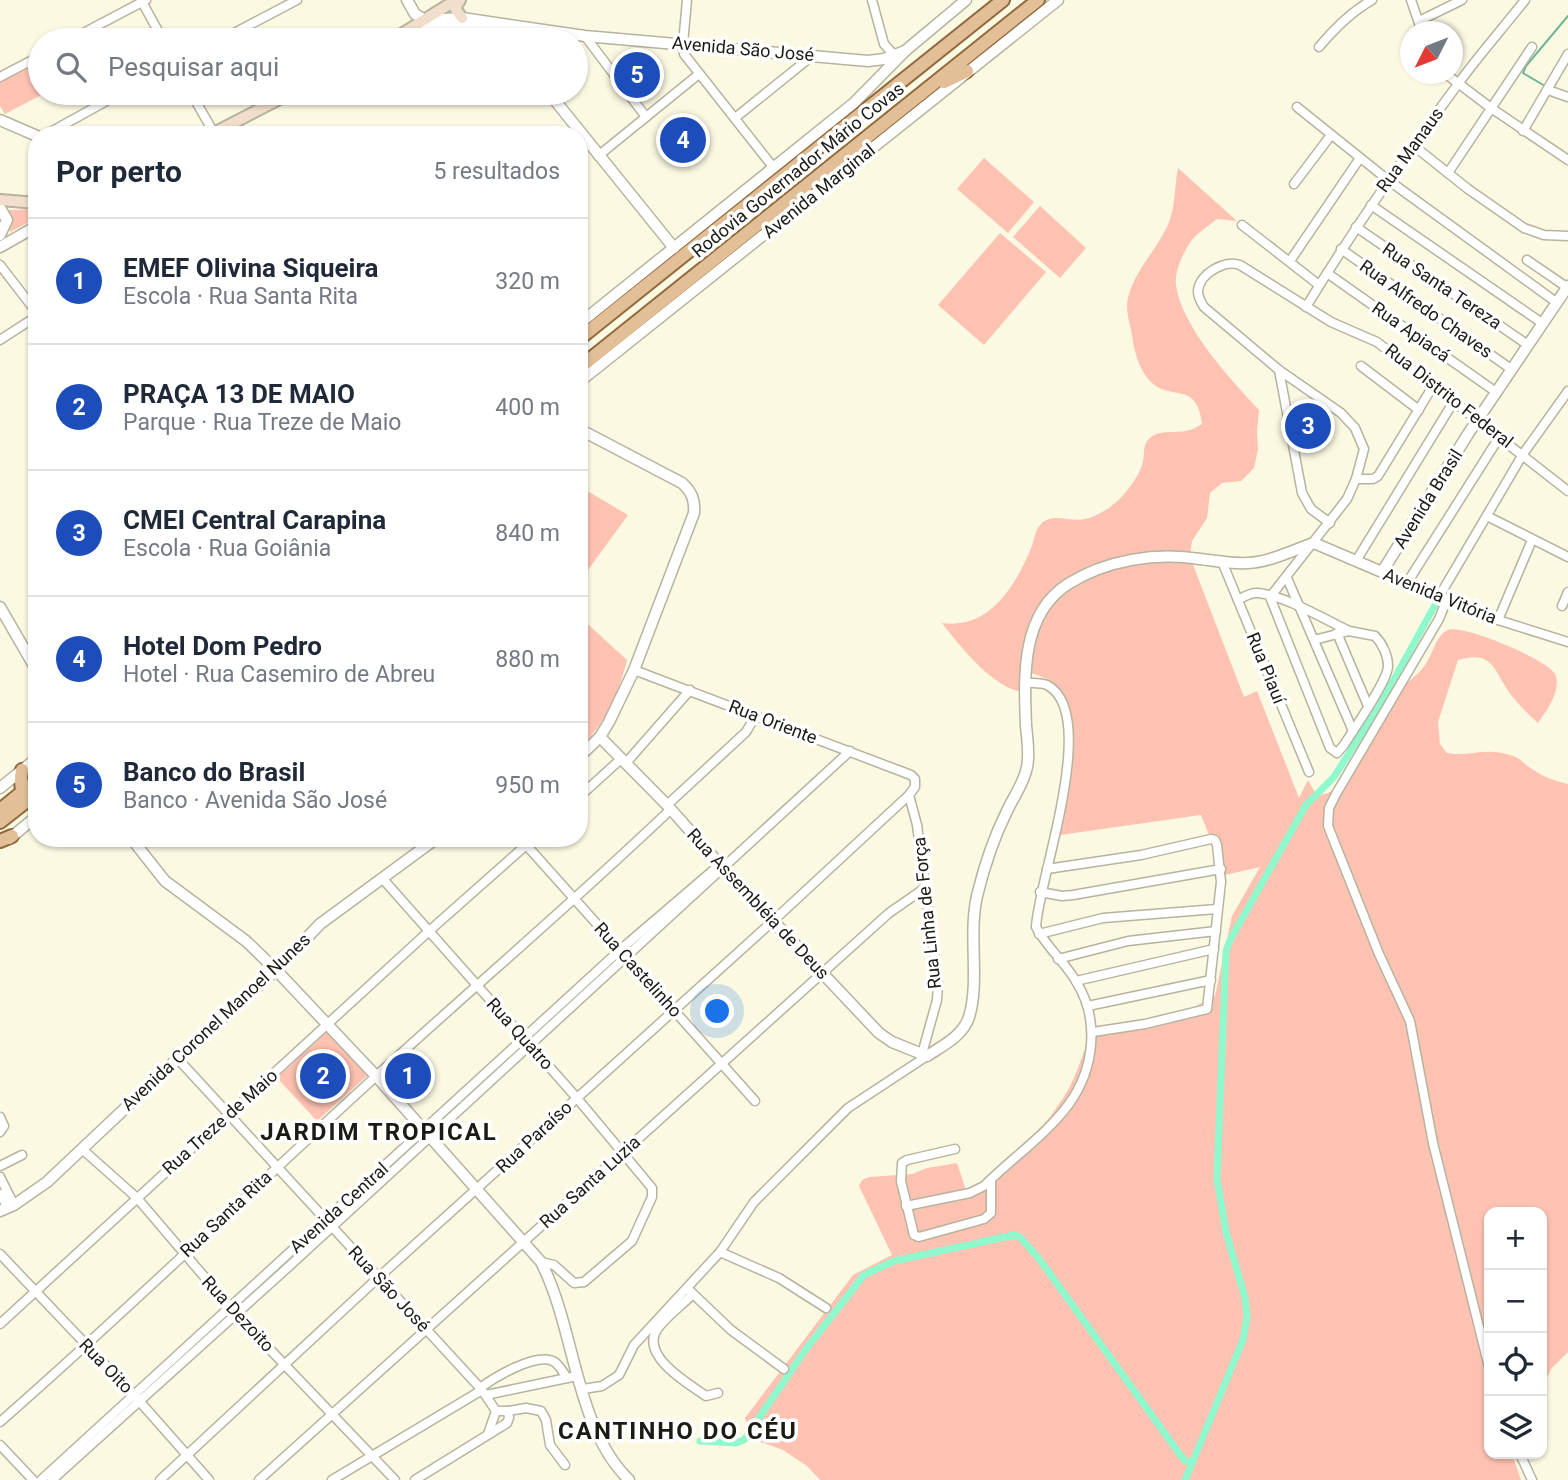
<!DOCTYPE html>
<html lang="pt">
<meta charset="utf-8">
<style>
:root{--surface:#fff;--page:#f6f6f7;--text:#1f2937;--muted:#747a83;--line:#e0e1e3;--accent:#1c4dba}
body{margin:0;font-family:Roboto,sans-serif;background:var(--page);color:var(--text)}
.controls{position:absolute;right:21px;bottom:21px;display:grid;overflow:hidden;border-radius:14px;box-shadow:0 2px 5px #0004}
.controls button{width:63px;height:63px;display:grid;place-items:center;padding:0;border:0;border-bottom:2px solid var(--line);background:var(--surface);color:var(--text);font:35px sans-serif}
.compass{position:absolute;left:1400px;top:21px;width:63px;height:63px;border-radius:50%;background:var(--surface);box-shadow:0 2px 5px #0004;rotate:228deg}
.you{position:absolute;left:718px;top:1012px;width:24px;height:24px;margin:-18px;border:5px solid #fff;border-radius:50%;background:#1a73e8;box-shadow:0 0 0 10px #1a73e833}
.badge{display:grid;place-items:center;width:46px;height:46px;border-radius:50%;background:var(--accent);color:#fff;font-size:23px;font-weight:700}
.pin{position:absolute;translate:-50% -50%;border:4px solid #fff;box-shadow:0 2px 7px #0006}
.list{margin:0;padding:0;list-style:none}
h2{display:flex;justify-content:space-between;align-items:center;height:91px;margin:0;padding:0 28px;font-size:30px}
h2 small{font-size:23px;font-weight:400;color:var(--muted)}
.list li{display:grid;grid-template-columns:46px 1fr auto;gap:21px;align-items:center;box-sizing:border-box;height:126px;padding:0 28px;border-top:2px solid var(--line)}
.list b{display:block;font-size:26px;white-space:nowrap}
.list p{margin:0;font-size:23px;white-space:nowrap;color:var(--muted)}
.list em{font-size:23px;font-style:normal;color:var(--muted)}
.icon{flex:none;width:38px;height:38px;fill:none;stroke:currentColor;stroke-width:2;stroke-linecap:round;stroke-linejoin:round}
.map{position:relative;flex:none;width:1568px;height:1480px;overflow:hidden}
.search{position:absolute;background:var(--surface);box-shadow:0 2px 5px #0004;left:28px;top:28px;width:560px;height:77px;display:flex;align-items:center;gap:18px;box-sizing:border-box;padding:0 24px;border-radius:38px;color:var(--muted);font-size:26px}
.panel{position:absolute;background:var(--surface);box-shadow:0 2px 5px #0004;left:28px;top:126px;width:560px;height:721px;border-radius:28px}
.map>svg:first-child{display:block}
.green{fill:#fec2b2}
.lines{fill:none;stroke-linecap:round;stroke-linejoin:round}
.stream{stroke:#6db695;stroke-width:2}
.canal{stroke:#90f8cd;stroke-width:7}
.minor-casing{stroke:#b6b39e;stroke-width:11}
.tertiary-casing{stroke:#b6b39e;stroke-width:13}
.secondary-casing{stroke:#b6b39e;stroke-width:14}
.primary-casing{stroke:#906a3c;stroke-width:16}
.minor{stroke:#fff;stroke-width:8}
.tertiary{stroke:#fff;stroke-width:10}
.secondary{stroke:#f1dfcb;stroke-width:10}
.primary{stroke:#e2bf97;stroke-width:12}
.labels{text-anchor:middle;stroke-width:7;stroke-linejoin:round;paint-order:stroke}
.street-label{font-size:18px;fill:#1c1b13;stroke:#fff}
.district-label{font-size:24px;font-weight:bold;letter-spacing:2px;fill:#1c1b13;stroke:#fff}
</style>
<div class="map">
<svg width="1568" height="1480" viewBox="0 0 1568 1480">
<rect width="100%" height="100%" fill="#fcf9e3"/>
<!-- green -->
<g class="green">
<polygon points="35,65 40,76 40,93 45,93 5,114 0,106 0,82"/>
<polygon points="984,158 1034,202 1008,233 957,189"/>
<path d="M 1178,168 L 1237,221 L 1217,219 C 1209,226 1198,232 1192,240 C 1184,251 1174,271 1176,285 C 1181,326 1231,380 1259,410 L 1257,431 L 1258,449 L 1254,468 L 1241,481 L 1222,483 L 1210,493 L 1207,518 L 1192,541 L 1190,557 L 1244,697 L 1257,691 L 1299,798 L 1308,780 L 1317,796 C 1321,795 1329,793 1332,791 C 1336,787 1353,757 1359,750 C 1374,729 1388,704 1406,684 C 1412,678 1420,673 1425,665 C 1433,655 1435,636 1448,630 C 1463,624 1548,660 1555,674 C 1562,690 1547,710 1538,723 C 1528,714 1519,705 1511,695 C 1494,672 1494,649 1458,660 L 1438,722 L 1440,744 L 1447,753 C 1471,757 1486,746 1513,756 C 1520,758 1525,765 1532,769 C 1543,777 1555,781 1568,784 L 1568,1352 L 1551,1369 L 1542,1388 L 1542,1212 L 1489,1212 L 1489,1454 L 1512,1454 L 1521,1480 L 820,1480 L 807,1466 L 783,1450 L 761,1442 L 751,1435 L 745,1418 L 853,1275 L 892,1255 L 859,1186 L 862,1180 L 869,1177 L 912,1174 L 927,1168 L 957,1163 L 968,1196 C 1006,1164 1043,1133 1068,1090 C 1076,1076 1081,1059 1087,1044 L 1087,1038 L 1179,1015 L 1215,996 L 1232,916 L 1260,867 L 1225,875 L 1201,815 L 1060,835 C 1065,801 1085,709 1056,685 C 1049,679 1040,676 1031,673 L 1018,691 C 991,685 958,644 942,623 C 990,630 1016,585 1032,546 C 1035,537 1035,529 1043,522 C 1054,513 1071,522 1085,519 C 1092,518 1098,514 1104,511 C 1119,503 1140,478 1143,461 C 1145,452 1142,444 1151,437 C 1164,427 1183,438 1202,424 C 1197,379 1170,403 1149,380 C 1139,369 1134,351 1132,335 C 1130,324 1125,309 1128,298 C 1134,272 1156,250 1167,227 C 1176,208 1174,188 1178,168 Z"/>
<polygon points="1040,206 1086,248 1060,278 1013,237"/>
<polygon points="37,209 37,218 10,232 8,210"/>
<polygon points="1000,233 1046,272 984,345 938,305"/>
<polygon points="579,486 628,515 588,570 579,563"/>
<path d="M 579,616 L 627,660 C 618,696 606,722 579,749 Z"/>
<polygon points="328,1031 368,1075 317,1121 277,1078"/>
</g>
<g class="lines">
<!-- stream -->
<polyline class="stream" points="1545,86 1523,73 1526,66 1568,16"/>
<!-- canal -->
<g class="canal">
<polyline points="700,1441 736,1443 744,1440 806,1349 864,1275 894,1261 1014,1235 1020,1237 1040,1260 1184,1460 1191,1463"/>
<polyline points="1185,1480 1243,1340 1247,1317 1245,1298 1226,1232 1217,1179 1226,951 1230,940 1306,805 1333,778 1341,766 1380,705 1435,605"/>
</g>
<!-- minor casing -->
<g class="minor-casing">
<g id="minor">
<polyline points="141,0 163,40"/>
<polyline points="687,0 683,44 684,54 773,167"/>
<polyline points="872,0 884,44 895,56"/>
<polyline points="1411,0 1422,32"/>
<polyline points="1419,21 1462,0"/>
<polyline points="585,36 646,117"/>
<polyline points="70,40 146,0"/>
<polyline points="221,40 297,0"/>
<path d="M 1319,47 C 1334,29 1351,12 1372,0"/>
<polyline points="1446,74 1491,108 1568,160"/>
<polyline points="0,77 40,56"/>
<polyline points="1548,90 1568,97"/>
<polyline points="191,93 214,133"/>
<polyline points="1297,107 1388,180 1556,302"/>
<polyline points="735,118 812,56"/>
<polyline points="1523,131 1568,54"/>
<polyline points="45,135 121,93"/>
<polyline points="1414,146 1468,189 1524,228 1544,235 1568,236"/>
<polyline points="598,156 699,74"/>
<polyline points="1448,173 1532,47"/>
<polyline points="1294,184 1331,135"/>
<polyline points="1371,205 1542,323"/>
<polyline points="1242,225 1319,285"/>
<polyline points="1356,227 1528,345"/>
<polyline points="1341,249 1511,369"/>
<polyline points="1527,260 1568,288"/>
<polyline points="1290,261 1360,158"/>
<polyline points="0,265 37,313"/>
<polyline points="1327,273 1496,392"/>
<path d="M 1306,307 C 1353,230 1404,157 1458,84 C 1479,55 1503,28 1525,0"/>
<polyline points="0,340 37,316"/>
<polyline points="1361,366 1419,410"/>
<polyline points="1279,370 1302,493 1311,509 1330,523"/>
<polyline points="1356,479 1373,479 1378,476 1433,386"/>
<polyline points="1487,516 1568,557"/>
<polyline points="1356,561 1454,401"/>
<polyline points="1223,564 1309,772"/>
<polyline points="1382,572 1498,620 1568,642"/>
<polyline points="1287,578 1353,731"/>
<polyline points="1407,583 1500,436"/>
<polyline points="1440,595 1523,454 1568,391"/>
<polyline points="1447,599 1439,619 1336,794 1329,808 1328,826 1379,954 1410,1021 1433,1143 1489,1367"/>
<path d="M 1238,600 C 1244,597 1250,592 1258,593 C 1286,596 1324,619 1349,631"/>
<polyline points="1562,606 1568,592"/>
<polyline points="1498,620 1532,540"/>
<polyline points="1337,633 1368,706"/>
<path d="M 1314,640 L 1349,631 L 1375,636 C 1382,643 1388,655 1388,666 C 1388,681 1353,730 1344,745 L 1337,753 L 1330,748 L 1270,597 L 1347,499 L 1356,479 L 1364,449 L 1355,428 L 1341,413 L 1279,370 L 1204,307 C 1201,302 1198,298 1198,291 C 1199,274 1225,259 1240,265 L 1331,322 L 1377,342 L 1568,491"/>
<polyline points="634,670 911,775 915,779 915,787 909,795 917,825 938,983 937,1000 922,1054"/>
<polyline points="626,763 690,690"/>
<polyline points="579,797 622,758"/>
<polyline points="667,805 746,732 756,715"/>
<polyline points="520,838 755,1101"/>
<polyline points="1047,869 1141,855 1211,839 1215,840 1217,845 1221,882 1207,1009 1145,1024 1093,1032"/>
<polyline points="382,878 576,1097 652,1188 652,1197 632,1241 584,1282 574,1283 554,1265 541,1262"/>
<polyline points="1040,892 1062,896 1073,895 1221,869"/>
<polyline points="1039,934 1103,918 1217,909"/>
<polyline points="1058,959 1128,941 1216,931"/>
<polyline points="1076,981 1214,949"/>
<polyline points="1088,1006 1211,980"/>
<polyline points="178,1059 482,1390 496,1411 508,1411 509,1418 507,1423 415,1480"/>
<polyline points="0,1117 4,1126 0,1132"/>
<polyline points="82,1149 137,1198 237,1315 395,1480"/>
<polyline points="955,1149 907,1160 902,1163 901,1181 914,1235 919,1237 984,1219 991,1213 991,1180"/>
<polyline points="0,1166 22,1155"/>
<polyline points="0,1177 14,1205"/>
<polyline points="0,1194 8,1208"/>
<path d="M 906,1206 L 970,1193 L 984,1186 C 1011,1159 1046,1135 1069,1104 C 1094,1069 1100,1021 1077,983 C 1066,963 1047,948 1036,927 C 1038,880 1101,713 1047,685 C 1041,682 1033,683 1026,683"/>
<polyline points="720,1252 779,1278 826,1308"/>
<polyline points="0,1254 134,1395 209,1480"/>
<polyline points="689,1290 731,1330 784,1369"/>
<path d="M 693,1294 C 682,1305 667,1316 658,1328 C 638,1355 689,1384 706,1396 L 718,1393"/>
<polyline points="0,1324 428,932 534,838"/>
<path d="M 480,1388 C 495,1377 535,1353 553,1361 C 559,1364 563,1372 567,1378"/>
<polyline points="583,1389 602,1386 619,1375 634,1345 720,1252 754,1202 848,1108 927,1056"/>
<polyline points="486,1395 572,1377"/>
<polyline points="508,1411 526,1408 541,1411 546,1420 550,1445 565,1465"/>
<path d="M 0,1422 C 127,1311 248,1193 373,1079 C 472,988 574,902 671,809"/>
<polyline points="488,1434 496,1411"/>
<polyline points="0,1445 33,1480"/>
<polyline points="1520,1454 1532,1480"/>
<polyline points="41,1480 620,950 724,861"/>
<polyline points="52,1480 285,1270 850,751"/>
<polyline points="160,1480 379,1277 773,921 909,795"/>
<polyline points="259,1480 889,913 925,888"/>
<polyline points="332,1480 482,1390"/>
</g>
</g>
<!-- tertiary casing -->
<g class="tertiary-casing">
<g id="tertiary">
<polyline points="407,0 415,14 425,20 462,18 585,36 868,61 884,59 905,51"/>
<path d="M 409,33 C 437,23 484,17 506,40"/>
<polyline points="516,40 527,32 538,30"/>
<polyline points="549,93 674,248"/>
<polyline points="0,120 37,136"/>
<polyline points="0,208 7,220 0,235"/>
<polyline points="0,247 37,226"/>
<polyline points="579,324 854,103 905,51 966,0"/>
<polyline points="579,382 1058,0"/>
<path d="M 579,429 L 682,483 C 692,492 695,500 694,513 L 634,670 L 609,722 L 600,737 L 579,757"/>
<polyline points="0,607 37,671"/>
<path d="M 600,737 L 667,805 L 724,869 L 879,1033 L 892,1042 L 927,1056 C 942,1046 963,1036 969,1017 C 980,982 968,935 977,896 C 984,867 994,837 1007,811 C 1014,796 1024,783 1027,767 C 1030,753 1027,739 1026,725 C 1024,676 1021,614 1068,584 C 1106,560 1156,552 1200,559 C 1217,561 1231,564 1248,563 C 1270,562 1293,550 1314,543 L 1382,572 L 1468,434 L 1568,286"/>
<polyline points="0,788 37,758"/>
<path d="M 131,838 L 165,881 L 246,941 L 276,970 L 376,1076 L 541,1262 C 576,1330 574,1426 629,1480"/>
<polyline points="9,839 37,816"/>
<polyline points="0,1211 14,1205 47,1182 190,1047 276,970 320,924 437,838"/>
</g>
</g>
<!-- secondary casing -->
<g class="secondary-casing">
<g id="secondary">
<polyline points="460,0 455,8 462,18"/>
<polyline points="392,40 456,0"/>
<polyline points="210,135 291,93"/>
<polyline points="0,200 37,203"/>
</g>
</g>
<!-- primary casing -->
<g class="primary-casing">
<g id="primary">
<polyline points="944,82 967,71"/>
<polyline points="579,339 1003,0"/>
<polyline points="579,368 1038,0"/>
<path d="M 22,770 C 19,787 22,797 37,806"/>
<polyline points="0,810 37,780"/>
<polyline points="0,822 37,793"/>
<polyline points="0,841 12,836"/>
</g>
</g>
<!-- minor -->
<use href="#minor" class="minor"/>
<!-- tertiary -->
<use href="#tertiary" class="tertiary"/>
<!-- secondary -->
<use href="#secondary" class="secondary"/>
<!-- primary -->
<use href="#primary" class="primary"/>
</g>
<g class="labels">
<!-- street labels -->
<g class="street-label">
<text transform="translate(743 49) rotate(5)" y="6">Avenida São José</text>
<text transform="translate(1410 150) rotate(-54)" y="6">Rua Manaus</text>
<text transform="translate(798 170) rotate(-39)" y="6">Rodovia Governador Mário Covas</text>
<text transform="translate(819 191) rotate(-39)" y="6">Avenida Marginal</text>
<text transform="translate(1442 286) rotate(34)" y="6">Rua Santa Tereza</text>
<text transform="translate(1426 309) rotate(35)" y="6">Rua Alfredo Chaves</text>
<text transform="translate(1411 332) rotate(35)" y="6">Rua Apiacá</text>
<text transform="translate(1449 396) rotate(38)" y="6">Rua Distrito Federal</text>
<text transform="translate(1428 499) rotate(-58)" y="6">Avenida Brasil</text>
<text transform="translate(1440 596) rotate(22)" y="6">Avenida Vitória</text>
<text transform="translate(1266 668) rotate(68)" y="6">Rua Piauí</text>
<text transform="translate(773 722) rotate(21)" y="6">Rua Oriente</text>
<text transform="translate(758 904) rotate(47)" y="6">Rua Assembléia de Deus</text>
<text transform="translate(927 913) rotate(-96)" y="6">Rua Linha de Força</text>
<text transform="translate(638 970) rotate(48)" y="6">Rua Castelinho</text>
<text transform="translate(216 1022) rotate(-43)" y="6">Avenida Coronel Manoel Nunes</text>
<text transform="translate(520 1034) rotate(48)" y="6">Rua Quatro</text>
<text transform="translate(220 1122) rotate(-42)" y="6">Rua Treze de Maio</text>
<text transform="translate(534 1137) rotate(-43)" y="6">Rua Paraíso</text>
<text transform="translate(590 1182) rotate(-42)" y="6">Rua Santa Luzia</text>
<text transform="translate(339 1208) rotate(-42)" y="6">Avenida Central</text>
<text transform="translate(226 1214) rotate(-43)" y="6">Rua Santa Rita</text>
<text transform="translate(389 1289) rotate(47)" y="6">Rua São José</text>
<text transform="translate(238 1314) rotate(47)" y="6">Rua Dezoito</text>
<text transform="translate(106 1366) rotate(46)" y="6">Rua Oito</text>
</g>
<!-- district labels -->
<g class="district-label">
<text x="379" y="1140">JARDIM TROPICAL</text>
<text x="678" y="1439">CANTINHO DO CÉU</text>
</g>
</g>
</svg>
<div class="controls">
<button>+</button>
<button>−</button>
<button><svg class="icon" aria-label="locate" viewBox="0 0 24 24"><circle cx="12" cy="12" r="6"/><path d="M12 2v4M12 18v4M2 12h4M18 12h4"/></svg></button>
<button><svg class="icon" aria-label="layers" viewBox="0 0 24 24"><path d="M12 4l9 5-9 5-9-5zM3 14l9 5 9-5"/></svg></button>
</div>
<svg class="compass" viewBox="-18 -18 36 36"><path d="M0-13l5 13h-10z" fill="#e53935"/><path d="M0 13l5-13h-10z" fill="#747a83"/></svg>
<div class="you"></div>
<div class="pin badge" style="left:408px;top:1076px">1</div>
<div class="pin badge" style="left:323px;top:1076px">2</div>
<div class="pin badge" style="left:1308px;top:426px">3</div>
<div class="pin badge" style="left:683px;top:140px">4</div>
<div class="pin badge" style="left:637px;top:75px">5</div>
<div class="search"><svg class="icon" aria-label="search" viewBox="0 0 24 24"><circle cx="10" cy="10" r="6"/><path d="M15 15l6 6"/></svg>Pesquisar aqui</div>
<section class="panel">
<h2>Por perto<small>5 resultados</small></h2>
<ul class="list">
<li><span class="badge">1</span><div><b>EMEF Olivina Siqueira</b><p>Escola · Rua Santa Rita</p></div><em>320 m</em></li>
<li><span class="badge">2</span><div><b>PRAÇA 13 DE MAIO</b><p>Parque · Rua Treze de Maio</p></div><em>400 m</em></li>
<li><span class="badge">3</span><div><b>CMEI Central Carapina</b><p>Escola · Rua Goiânia</p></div><em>840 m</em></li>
<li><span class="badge">4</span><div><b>Hotel Dom Pedro</b><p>Hotel · Rua Casemiro de Abreu</p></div><em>880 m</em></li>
<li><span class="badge">5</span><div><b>Banco do Brasil</b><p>Banco · Avenida São José</p></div><em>950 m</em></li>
</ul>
</section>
</div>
